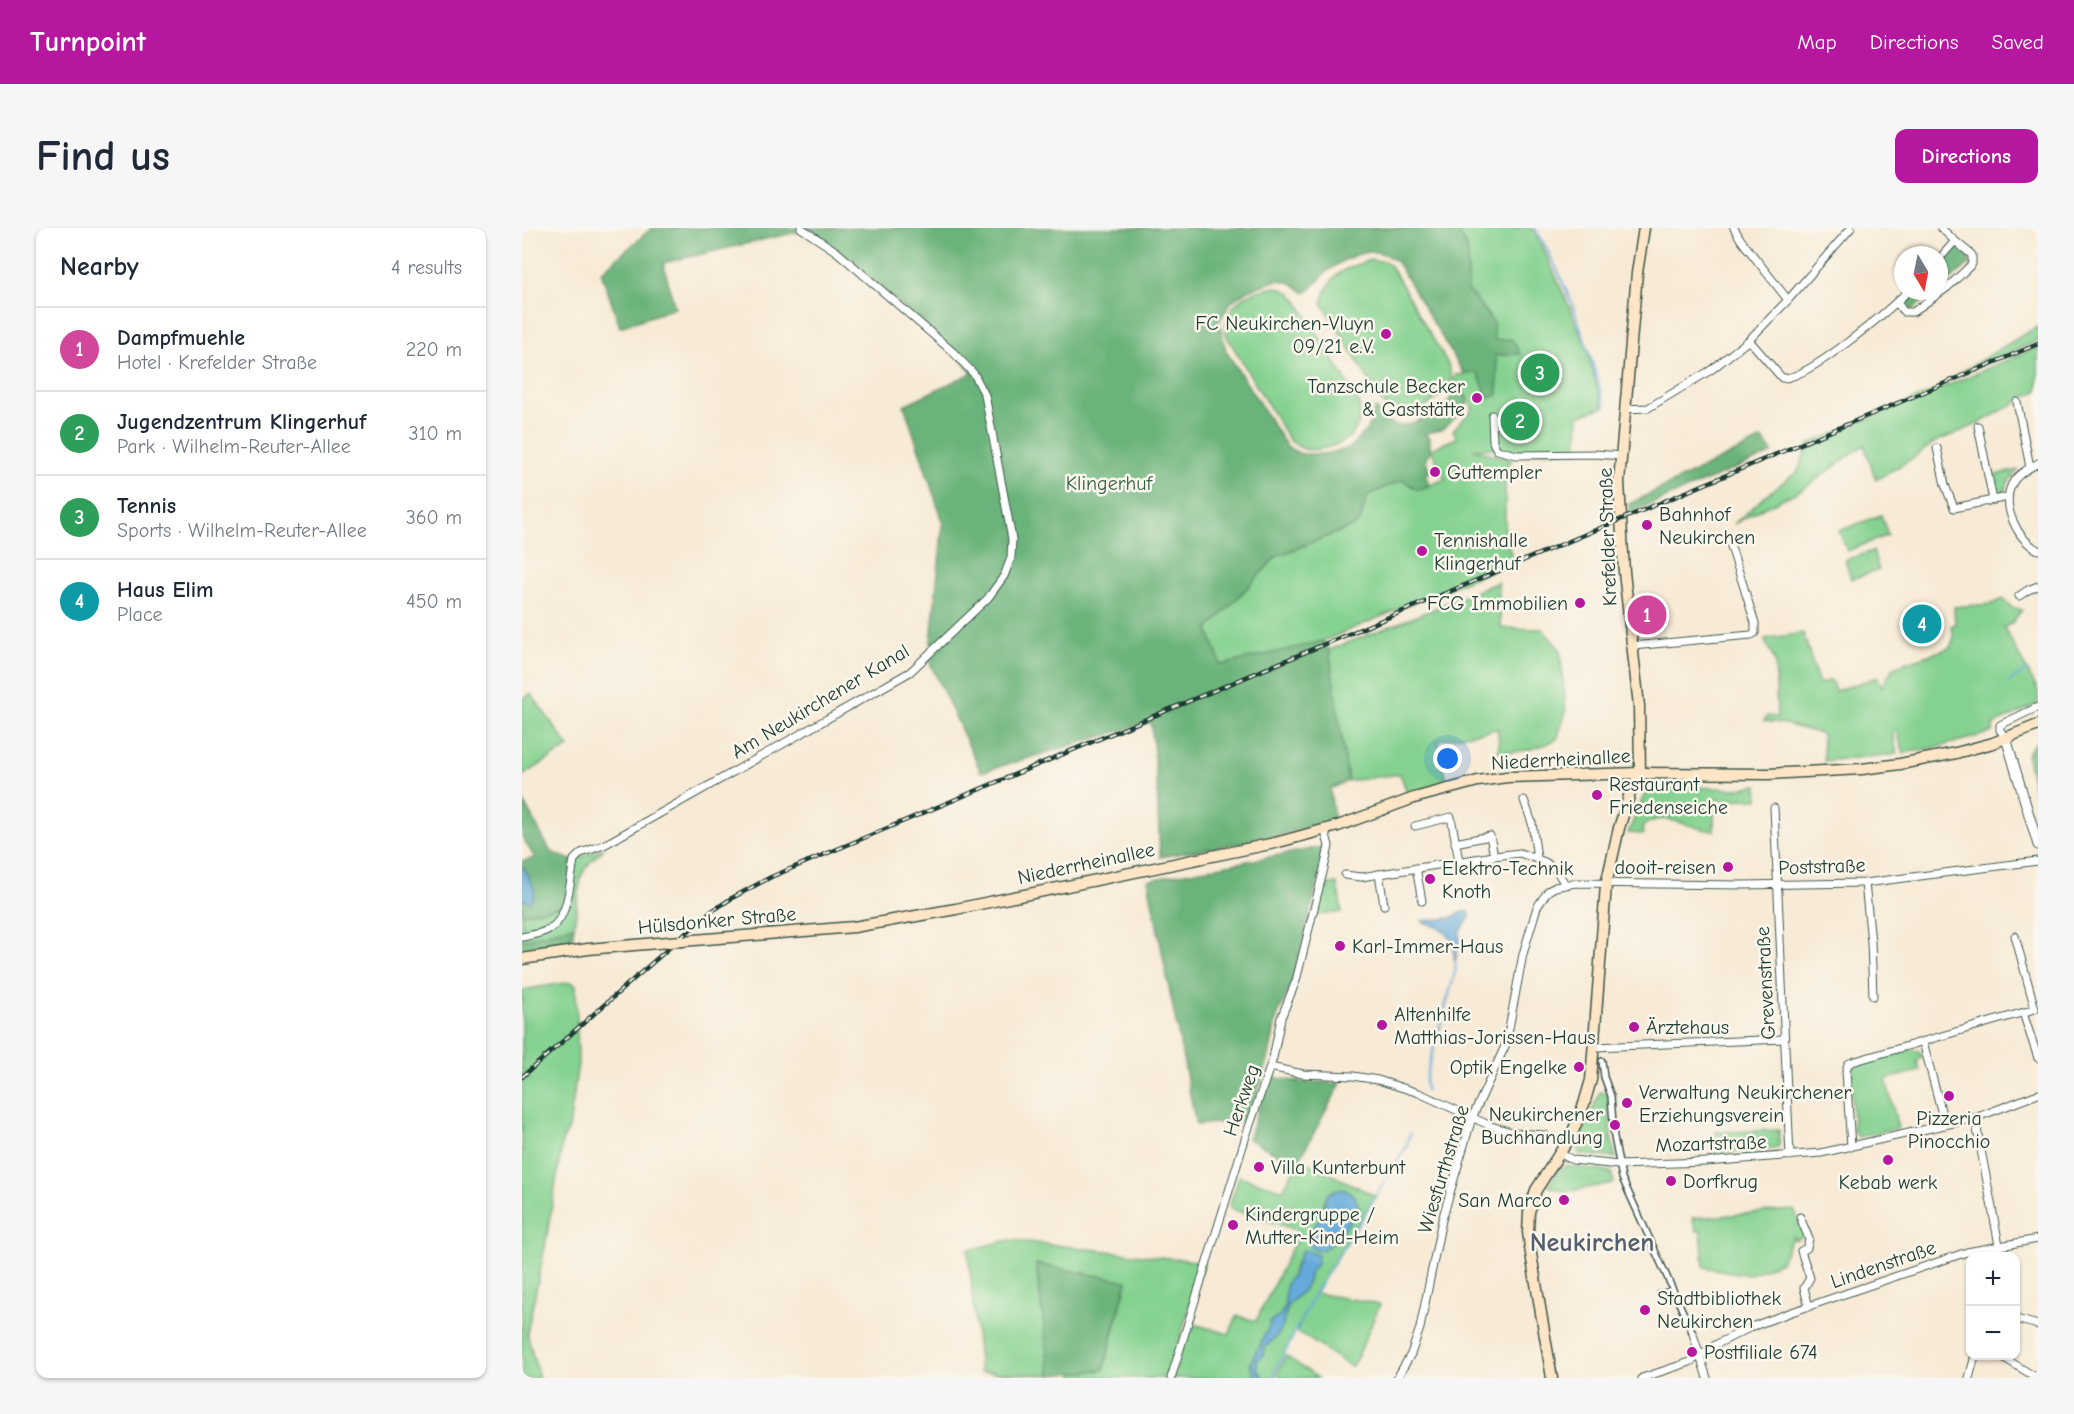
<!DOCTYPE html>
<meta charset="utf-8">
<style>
:root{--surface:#fff;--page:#f6f6f7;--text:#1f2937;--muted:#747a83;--line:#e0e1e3;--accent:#b5179e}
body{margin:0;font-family:"Comic Neue",sans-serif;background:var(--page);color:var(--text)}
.controls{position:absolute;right:18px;bottom:18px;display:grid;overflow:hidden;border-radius:12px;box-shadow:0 2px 4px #0004}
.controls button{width:54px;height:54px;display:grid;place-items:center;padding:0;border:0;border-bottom:2px solid var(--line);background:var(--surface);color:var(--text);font:30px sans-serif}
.compass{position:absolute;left:1372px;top:18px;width:54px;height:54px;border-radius:50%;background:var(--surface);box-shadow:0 2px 4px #0004;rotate:170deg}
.you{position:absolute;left:926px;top:531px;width:21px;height:21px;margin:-15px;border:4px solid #fff;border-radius:50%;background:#1a73e8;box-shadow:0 0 0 9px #1a73e833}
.badge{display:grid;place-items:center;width:39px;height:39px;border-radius:50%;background:var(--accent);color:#fff;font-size:20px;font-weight:700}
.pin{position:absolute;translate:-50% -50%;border:3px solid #fff;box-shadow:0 2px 6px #0006}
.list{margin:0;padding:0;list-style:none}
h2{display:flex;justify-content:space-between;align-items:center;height:78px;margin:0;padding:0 24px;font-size:26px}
h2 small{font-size:20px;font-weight:400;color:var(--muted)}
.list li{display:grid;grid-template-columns:39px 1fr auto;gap:18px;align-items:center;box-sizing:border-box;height:84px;padding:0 24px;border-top:2px solid var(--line)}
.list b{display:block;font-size:22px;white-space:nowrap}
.list p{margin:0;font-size:20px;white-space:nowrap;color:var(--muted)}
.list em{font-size:20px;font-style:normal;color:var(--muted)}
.map{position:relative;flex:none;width:1516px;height:1150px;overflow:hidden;border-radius:12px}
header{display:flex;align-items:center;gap:36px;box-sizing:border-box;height:84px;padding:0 30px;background:var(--accent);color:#fff}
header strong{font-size:28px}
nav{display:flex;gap:33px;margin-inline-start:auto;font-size:21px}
.intro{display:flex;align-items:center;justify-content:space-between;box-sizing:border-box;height:144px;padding:0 36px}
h1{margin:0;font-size:42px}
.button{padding:15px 27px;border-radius:12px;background:var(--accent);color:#fff;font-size:21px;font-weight:700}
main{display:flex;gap:36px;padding:0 36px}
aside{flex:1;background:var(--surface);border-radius:12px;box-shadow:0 2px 4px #0004}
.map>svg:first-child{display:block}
.green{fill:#84d190;stroke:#528762;stroke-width:1.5;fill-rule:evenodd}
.forest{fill:#6bb37a;stroke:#457857;stroke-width:1.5}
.water{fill:#65aada;stroke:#427487;stroke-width:1.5}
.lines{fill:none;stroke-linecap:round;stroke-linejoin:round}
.stream{stroke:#65aada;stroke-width:2}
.pedestrian-casing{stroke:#3f574c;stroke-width:8}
.minor-casing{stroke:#3f574c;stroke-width:9}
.tertiary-casing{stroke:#3f574c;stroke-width:11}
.secondary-casing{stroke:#3f574c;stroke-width:13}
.pedestrian{stroke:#fff;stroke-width:5}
.minor{stroke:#fff;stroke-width:7}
.tertiary{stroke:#fff;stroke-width:9}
.secondary{stroke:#fde5c5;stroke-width:10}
.rail-casing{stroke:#1f3d34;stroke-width:4.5}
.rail{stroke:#fbf7ec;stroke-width:2;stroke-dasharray:7;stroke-linecap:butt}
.secondary-bridge-casing{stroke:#3f574c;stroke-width:13;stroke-linecap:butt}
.secondary-bridge{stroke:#fde5c5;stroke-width:10}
.poi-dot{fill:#b5179e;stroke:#fbf7ec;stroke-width:2}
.labels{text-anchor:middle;stroke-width:5;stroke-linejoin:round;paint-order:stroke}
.poi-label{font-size:20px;fill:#1f3d34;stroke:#fbf7ec;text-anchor:start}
.park-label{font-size:20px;fill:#38624b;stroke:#fbf7ec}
.street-label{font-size:20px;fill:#1f3d34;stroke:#fbf7ec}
.district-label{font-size:26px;font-weight:bold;fill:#545f6f;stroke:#fbf7ec}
</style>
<header>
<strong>Turnpoint</strong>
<nav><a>Map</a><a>Directions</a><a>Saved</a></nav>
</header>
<div class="intro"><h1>Find us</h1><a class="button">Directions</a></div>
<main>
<aside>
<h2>Nearby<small>4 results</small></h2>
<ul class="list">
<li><span class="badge" style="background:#d1479c">1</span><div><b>Dampfmuehle</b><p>Hotel · Krefelder Straße</p></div><em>220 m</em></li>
<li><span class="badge" style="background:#2e9e5b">2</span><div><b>Jugendzentrum Klingerhuf</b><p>Park · Wilhelm-Reuter-Allee</p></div><em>310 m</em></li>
<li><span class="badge" style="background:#2e9e5b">3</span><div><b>Tennis</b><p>Sports · Wilhelm-Reuter-Allee</p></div><em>360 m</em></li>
<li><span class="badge" style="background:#0f9aa8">4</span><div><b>Haus Elim</b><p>Place</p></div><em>450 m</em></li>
</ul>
</aside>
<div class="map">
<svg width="1516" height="1150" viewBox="0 0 1516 1150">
<rect width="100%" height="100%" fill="#fbf7ec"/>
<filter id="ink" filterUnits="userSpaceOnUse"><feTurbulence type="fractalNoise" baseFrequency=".0167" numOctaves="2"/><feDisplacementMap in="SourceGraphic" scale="12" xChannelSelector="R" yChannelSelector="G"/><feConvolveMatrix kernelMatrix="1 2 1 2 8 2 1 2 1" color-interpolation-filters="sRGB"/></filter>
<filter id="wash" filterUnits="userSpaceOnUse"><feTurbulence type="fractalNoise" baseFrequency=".008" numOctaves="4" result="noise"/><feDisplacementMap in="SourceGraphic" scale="24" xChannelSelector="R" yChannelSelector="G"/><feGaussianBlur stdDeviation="1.35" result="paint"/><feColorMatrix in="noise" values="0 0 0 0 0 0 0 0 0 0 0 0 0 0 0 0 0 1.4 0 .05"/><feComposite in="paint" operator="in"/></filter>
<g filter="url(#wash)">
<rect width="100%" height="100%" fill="#f7ead6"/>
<!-- green -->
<g class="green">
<polygon points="935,0 1010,0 1020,17 1063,115 1081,179 1057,188 1056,223 998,224 976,220 951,221 990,231 983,244 983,309 992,333 801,413 746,428 699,437 686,401 755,328 832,298 838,293 846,267 881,252 896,262 923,251 909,221 935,210 931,202 951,181 938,157 931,161 933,147 956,145 966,170 976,166 974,127 997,126 972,112 967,88 946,62 946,23"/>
<path d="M 848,32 L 863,33 L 870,40 L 927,138 L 930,152 C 916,173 886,200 862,177 L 800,75 C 807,46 820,41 848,32 Z"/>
<path d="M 755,59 L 765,63 L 773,69 L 836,172 C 843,200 829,214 803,220 C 795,222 787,223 779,220 C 775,218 771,214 767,212 L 704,107 C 701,75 727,62 755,59 Z"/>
<polygon points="1516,99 1516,113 1433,148 1511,101"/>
<polygon points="1516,119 1516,162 1456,196 1413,214 1393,229 1354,252 1342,217 1281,261 1233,284 1212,296 1243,268 1276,243 1287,216"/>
<polygon points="1496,242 1487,253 1481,267 1474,269 1468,248"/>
<polygon points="1359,287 1366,307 1325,323 1317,303"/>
<polygon points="1351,323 1357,342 1329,351 1323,332"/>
<path d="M 976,354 L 979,400 L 1020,401 L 1038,421 L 1044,484 L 1035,511 C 1016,521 999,524 977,525 L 976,501 L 916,512 L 925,554 L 886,567 L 878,546 L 826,553 L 807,422 L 887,391 Z"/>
<path d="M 1482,371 L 1489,379 L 1500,382 L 1490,395 L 1482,399 L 1516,463 L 1516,476 L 1474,495 L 1471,499 L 1471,504 L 1416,519 L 1382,525 L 1374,503 L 1370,504 L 1375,526 L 1302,533 L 1300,506 L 1259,495 L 1242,493 L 1245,488 L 1255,489 L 1253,433 L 1242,411 L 1281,405 L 1297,456 L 1309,452 L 1313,463 L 1356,449 L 1360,459 L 1369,443 L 1374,438 L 1427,420 C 1433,412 1432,407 1429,398 L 1433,396 L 1432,379 L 1469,376 Z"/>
<polygon points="9,466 47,519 0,548 0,471"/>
<path d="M 1136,557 L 1212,561 L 1236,557 L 1236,571 L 1192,572 L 1192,603 C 1168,602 1141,580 1120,599 L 1121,606 L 1106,605 L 1123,565 L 1128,560 Z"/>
<polygon points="83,620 68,634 59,648 52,698 0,712 0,686 47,677 49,632"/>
<polygon points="815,655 820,684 794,687 799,658"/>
<polygon points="49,754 54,757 56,835 47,901 41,911 23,1019 5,1105 17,1150 0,1150 0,762"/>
<polygon points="1390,821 1397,823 1401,829 1395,833 1398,843 1364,851 1376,900 1336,909 1331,902 1329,841 1334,836"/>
<polygon points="1078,864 1085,865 1086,869 1089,909 1094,930 1058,926 1056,924 1056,914"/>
<polygon points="1257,902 1257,918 1252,921 1195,925 1194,904"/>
<path d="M 777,931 L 854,968 L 793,1065 L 858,1076 L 836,1128 L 829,1139 L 775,1103 L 782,1086 L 753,1144 L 752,1150 L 738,1150 L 740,1148 L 735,1141 L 735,1132 L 743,1119 L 756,1107 L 764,1086 L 765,1078 L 786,1053 L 788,1043 L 795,1036 L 774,1035 L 771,1042 L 772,1048 L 764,1056 C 764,1067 764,1079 758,1088 C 751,1099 738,1107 738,1120 L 735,1122 L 728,1136 L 733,1147 L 733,1150 L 650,1150 L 668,1095 L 707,1106 L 715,1088 L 734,1093 L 778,1003 L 707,980 L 717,948 L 761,962 ZM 802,973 L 817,1005 L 807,1018 L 801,986 Z"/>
<polygon points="1043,938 1089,944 1092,955 1043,964 1026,958 1035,943"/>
<polygon points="1272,982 1284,1007 1273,1012 1271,1008 1259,1034 1226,1047 1182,1039 1179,1003 1174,1003 1170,990"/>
<polygon points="487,1012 682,1034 645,1150 551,1150 551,1145 582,1142 605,1054 514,1036 528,1147 458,1144 446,1022"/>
<polygon points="764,1128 796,1150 761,1150 755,1146"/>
</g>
<!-- forest -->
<g class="forest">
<path d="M 130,0 L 935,0 L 946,23 L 946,62 L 971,94 L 972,112 L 990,111 L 998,126 L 974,127 L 976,167 L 966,170 L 956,145 L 942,146 L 875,34 C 870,31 864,26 859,25 C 840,20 817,34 803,45 C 796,52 792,60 783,65 L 770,55 L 756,52 L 726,62 L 709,74 L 697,93 L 704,123 L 765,219 L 779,226 L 801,226 L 826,221 L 845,201 L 853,180 C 870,205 885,200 909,186 C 913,185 919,183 922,180 C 928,174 929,165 938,157 L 946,174 L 942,181 L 921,201 L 902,206 L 908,210 L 908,226 L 905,228 L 904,233 L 908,244 L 903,247 L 908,257 L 896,262 L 880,252 L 846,267 L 838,293 L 832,298 L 755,328 L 686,401 L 699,437 L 801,413 L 807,422 L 826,553 L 808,561 L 812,591 L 749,610 L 638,629 L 635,559 L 629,494 L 459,544 L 407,433 L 421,294 L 382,177 L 450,145 L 433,123 L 288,1 L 141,35 L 153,80 L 98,99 L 79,44 Z"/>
<polygon points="1434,19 1447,28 1448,35 1417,62 1417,35"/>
<polygon points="1391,63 1416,63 1389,82 1384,81 1381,73"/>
<polygon points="1240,211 1251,225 1107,285 1107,276"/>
<polygon points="1516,512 1516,580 1505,530 1506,523"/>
<polygon points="0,571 29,624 49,632 47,677 0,686 0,633 13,630 0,609"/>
<polygon points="805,618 771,752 755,789 746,833 726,892 674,897 626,652"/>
<polygon points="52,698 50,713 0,722 0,712"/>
<polygon points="750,849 778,854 819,855 775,936 726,911 746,853"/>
<polygon points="514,1036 605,1053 581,1142 528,1147"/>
</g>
<!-- water -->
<g class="water">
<polygon points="0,640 3,640 13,664 9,674 0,671"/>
<path d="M 940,684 L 948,684 L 948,690 L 938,703 L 938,714 L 933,734 C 929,704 928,703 899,693 L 929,690 Z"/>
<path d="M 818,961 C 831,963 834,969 837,981 C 831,990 809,1020 799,1022 C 794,1023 794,1022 789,1019 L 785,1007 C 789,1000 797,994 800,987 C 807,974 796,966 818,961 Z"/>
<path d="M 780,1022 L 796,1027 L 795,1036 L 788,1043 L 786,1053 L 782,1061 L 765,1078 L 761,1097 L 756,1107 L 743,1119 L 741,1128 L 735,1132 L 735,1141 L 740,1148 L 738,1150 L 733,1150 L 733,1147 L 728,1136 L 735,1122 L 738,1120 C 738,1109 748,1105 748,1094 L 759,1087 L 763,1076 L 764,1056 L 767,1050 L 771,1048 L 770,1045 L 774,1039 Z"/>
</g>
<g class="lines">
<!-- stream -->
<g class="stream">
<path d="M 1013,0 C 1045,53 1067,119 1083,179"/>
<polyline points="1486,455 1504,442"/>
<polyline points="904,862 903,856 906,841 934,741 933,734"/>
<polyline points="786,1024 789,1019"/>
<polyline points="753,1150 753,1144 793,1065 877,931 884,919 888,905"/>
</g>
</g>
</g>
<g filter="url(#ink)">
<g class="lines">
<!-- pedestrian casing -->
<g class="pedestrian-casing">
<g id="pedestrian">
<polyline points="1080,833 1082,849 1089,868 1092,909 1100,950 1171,1106"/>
<polyline points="1138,1066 1151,1062"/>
</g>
</g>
<!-- minor casing -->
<g class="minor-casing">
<g id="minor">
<polyline points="1212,0 1219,12 1266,72"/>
<polyline points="1417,31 1433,13 1419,0"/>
<polyline points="1375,75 1382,84 1391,84 1426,59 1450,36 1450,27 1433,13"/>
<path d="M 1227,112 L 1260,150 C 1284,153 1367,82 1386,63"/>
<polyline points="1495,174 1508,239"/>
<polyline points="1104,181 1126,180 1189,142 1227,112 1266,72 1329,0"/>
<polyline points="970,187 971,214 975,222 995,227 1073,226 1100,228"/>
<polyline points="1456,198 1471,272"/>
<polyline points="1415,220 1423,257 1432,280 1486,269"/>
<path d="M 1516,235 C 1506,241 1495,246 1490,256 C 1479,278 1495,311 1516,322"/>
<polyline points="1497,368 1506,362 1516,358"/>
<polyline points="1110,418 1229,407 1233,405 1233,395 1206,309"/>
<polyline points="1484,510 1478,502 1478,497 1516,479"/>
<polyline points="1002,572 1010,595 1015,630"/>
<polyline points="1252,580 1268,928"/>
<polyline points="893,598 929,589 937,633"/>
<polyline points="933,615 968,608 972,628"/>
<polyline points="894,640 900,673"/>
<polyline points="857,646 862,677"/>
<polyline points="823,647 839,649 972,628 998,625 1023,634 1034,642 1043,656"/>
<polyline points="1343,655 1349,714 1351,768"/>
<path d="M 0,709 C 9,707 20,706 27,701 C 47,691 48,652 52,632 L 59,625 L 82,617 L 388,444 L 466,370 L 482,348 L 489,330 L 490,311 L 463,167 L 452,146 L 431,124 L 315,24 L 279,0"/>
<polyline points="1501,785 1516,830"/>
<polyline points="1401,814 1423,897"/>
<polyline points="1073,819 1262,811"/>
<polyline points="748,839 781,846 831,848 856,852 897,865 969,898 993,905 1023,907"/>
<polyline points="1453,890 1477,1017 1477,1028"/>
<polyline points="1329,919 1324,843 1326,836 1330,834 1513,781 1493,708"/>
<polyline points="1037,925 1051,932 1096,937 1183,934 1299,925 1453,890 1516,866"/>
<polyline points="1278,989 1287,1011 1285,1020 1279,1023 1288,1050 1282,1060 1287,1079"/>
<polyline points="1494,1091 1516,1097"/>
<polyline points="1171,1106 1185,1150"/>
<polyline points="1479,1128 1515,1150"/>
<polyline points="649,1150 724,908 751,830 759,790 774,753 804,632 807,618 803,603"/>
<polyline points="875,1150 889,1126 898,1100 920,992 950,890 984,816 1001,726 1015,679 1026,663 1033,659 1053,655 1220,657 1343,655 1516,633"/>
<polyline points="1120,1150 1168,1134 1195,1116 1229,1099 1264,1086 1445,1024 1516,1011"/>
<polyline points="1447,1150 1453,1128"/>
</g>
</g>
<!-- tertiary casing -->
<g class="tertiary-casing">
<polyline id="tertiary" points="1484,510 1516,617"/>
</g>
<!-- secondary casing -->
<g class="secondary-casing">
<g id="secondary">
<polyline points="160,713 332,699 434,681 753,615 816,598 892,570 956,553 985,549 1118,545 1246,546 1340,541 1378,536 1434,525 1471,515 1516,497"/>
<polyline points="0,731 66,721 147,714"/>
<polyline points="1030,1150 1008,1020 1006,1004 1007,984 1014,962 1050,906 1062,876 1069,852 1084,657 1097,600 1109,562 1118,545 1117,478 1102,344 1097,254 1115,45 1122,0"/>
</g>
</g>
<!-- pedestrian -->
<use href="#pedestrian" class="pedestrian"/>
<!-- minor -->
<use href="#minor" class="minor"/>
<!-- tertiary -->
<use href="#tertiary" class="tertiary"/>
<!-- secondary -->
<use href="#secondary" class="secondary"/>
<!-- rail casing -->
<g class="rail-casing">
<polyline id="rail" points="0,849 187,685 210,670 249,649 1516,116"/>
</g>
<!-- rail -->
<use href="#rail" class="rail"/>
<!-- secondary-bridge casing -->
<g class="secondary-bridge-casing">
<polyline id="secondary-bridge" points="147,714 160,713"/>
</g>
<!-- secondary-bridge -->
<use href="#secondary-bridge" class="secondary-bridge"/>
</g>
</g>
<!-- markers -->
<g class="poi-dot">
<circle cx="864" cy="106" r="6"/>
<circle cx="955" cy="170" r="6"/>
<circle cx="913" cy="244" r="6"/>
<circle cx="1125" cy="297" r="6"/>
<circle cx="900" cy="323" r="6"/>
<circle cx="1058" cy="375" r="6"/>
<circle cx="1075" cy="567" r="6"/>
<circle cx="1206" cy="639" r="6"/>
<circle cx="908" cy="651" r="6"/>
<circle cx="818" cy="718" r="6"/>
<circle cx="860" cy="797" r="6"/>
<circle cx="1112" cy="799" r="6"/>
<circle cx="1057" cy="839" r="6"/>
<circle cx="1427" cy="868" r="6"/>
<circle cx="1105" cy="875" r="6"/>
<circle cx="1093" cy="897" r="6"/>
<circle cx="1366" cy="932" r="6"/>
<circle cx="737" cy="939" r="6"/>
<circle cx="1149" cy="953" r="6"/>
<circle cx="1042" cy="972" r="6"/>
<circle cx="711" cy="997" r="6"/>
<circle cx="1123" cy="1082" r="6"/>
<circle cx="1170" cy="1124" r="6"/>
</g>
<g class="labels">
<!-- poi labels -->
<g class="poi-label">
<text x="852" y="102" text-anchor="end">FC Neukirchen-Vluyn<tspan x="852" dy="23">09/21 e.V.</tspan></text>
<text x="943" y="165" text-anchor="end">Tanzschule Becker<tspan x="943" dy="23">&amp; Gaststätte</tspan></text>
<text x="925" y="251">Guttempler</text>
<text x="1137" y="293">Bahnhof<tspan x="1137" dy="23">Neukirchen</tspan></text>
<text x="912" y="319">Tennishalle<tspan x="912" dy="23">Klingerhuf</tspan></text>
<text x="1046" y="382" text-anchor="end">FCG Immobilien</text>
<text x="1087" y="563">Restaurant<tspan x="1087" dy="23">Friedenseiche</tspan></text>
<text x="1194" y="646" text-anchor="end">dooit-reisen</text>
<text x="920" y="647">Elektro-Technik<tspan x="920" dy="23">Knoth</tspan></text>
<text x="830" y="725">Karl-Immer-Haus</text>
<text x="872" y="793">Altenhilfe<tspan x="872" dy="23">Matthias-Jorissen-Haus</tspan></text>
<text x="1124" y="806">Ärztehaus</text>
<text x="1045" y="846" text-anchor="end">Optik Engelke</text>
<text x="1117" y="871">Verwaltung Neukirchener<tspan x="1117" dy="23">Erziehungsverein</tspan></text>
<text x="1081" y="893" text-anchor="end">Neukirchener<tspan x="1081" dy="23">Buchhandlung</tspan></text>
<text x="1427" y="897" text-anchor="middle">Pizzeria<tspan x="1427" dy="23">Pinocchio</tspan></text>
<text x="749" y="946">Villa Kunterbunt</text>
<text x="1161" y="960">Dorfkrug</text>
<text x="1366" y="961" text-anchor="middle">Kebab werk</text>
<text x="1030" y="979" text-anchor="end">San Marco</text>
<text x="723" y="993">Kindergruppe /<tspan x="723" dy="23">Mutter-Kind-Heim</tspan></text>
<text x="1135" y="1077">Stadtbibliothek<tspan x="1135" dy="23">Neukirchen</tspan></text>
<text x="1182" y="1131">Postfiliale 674</text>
</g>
<!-- park labels -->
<g class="park-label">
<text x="587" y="262">Klingerhuf</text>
</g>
<!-- street labels -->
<g class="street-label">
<text transform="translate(1085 309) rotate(-92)" y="7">Krefelder Straße</text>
<text transform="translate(298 473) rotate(-31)" y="7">Am Neukirchener Kanal</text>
<text transform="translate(1039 531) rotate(-3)" y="7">Niederrheinallee</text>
<text transform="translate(564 635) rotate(-12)" y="7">Niederrheinallee</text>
<text transform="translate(1300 638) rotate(-2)" y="7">Poststraße</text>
<text transform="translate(195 692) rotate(-5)" y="7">Hülsdonker Straße</text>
<text transform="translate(1243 755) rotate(-93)" y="7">Grevenstraße</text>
<text transform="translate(719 872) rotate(-71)" y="7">Herkweg</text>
<text transform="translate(1189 915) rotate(-2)" y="7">Mozartstraße</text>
<text transform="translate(921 941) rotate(-73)" y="7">Wiesfurthstraße</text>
<text transform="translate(1361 1036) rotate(-19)" y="7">Lindenstraße</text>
</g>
<!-- district labels -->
<g class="district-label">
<text x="1070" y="1023">Neukirchen</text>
</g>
</g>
</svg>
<div class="controls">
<button>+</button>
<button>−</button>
</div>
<svg class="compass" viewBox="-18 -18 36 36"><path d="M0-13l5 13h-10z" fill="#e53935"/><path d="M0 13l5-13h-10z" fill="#747a83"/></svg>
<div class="you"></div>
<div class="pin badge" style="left:1125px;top:387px;background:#d1479c">1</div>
<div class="pin badge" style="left:998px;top:193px;background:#2e9e5b">2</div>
<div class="pin badge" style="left:1018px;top:145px;background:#2e9e5b">3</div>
<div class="pin badge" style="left:1400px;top:396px;background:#0f9aa8">4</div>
</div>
</main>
